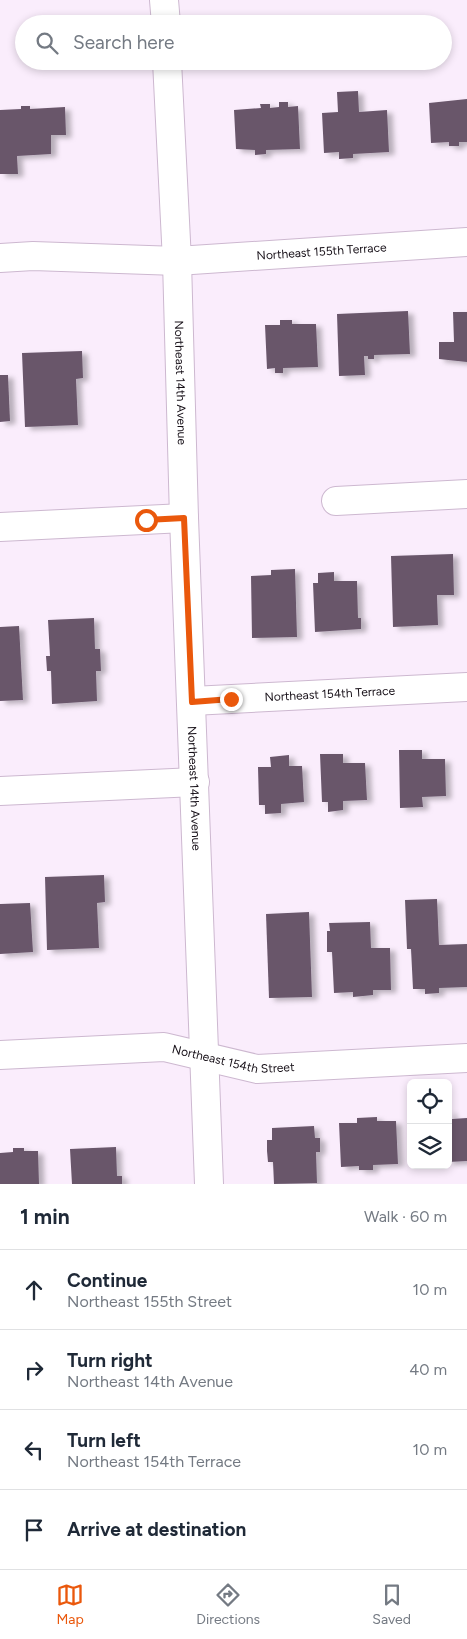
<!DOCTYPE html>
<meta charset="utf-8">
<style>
:root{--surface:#fff;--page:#f6f6f7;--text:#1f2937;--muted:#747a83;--line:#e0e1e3;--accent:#ea580c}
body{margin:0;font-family:Figtree,sans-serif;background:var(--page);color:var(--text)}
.controls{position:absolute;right:15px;bottom:15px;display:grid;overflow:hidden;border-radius:8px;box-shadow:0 2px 8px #0003}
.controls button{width:45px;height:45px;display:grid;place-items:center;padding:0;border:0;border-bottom:1px solid var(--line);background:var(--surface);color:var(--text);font:25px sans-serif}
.stop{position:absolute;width:15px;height:15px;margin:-11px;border:4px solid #ea580c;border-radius:50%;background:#fff}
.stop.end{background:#ea580c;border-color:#fff;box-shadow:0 1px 5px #0008}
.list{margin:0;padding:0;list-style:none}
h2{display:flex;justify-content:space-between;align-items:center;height:65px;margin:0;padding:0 20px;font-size:21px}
h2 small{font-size:16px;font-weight:400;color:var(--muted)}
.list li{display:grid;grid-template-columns:32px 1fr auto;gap:15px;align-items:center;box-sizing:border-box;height:80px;padding:0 20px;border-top:1px solid var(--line)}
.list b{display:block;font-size:19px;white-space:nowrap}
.list p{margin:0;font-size:16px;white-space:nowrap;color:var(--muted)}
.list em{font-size:16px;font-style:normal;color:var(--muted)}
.icon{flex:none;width:28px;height:28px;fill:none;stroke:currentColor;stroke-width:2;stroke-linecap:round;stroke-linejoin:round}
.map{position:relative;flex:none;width:467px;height:1184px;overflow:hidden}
.search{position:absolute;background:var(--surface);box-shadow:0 2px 8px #0003;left:15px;right:15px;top:15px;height:55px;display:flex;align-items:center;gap:12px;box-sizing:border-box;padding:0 18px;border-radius:28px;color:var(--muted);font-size:19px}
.sheet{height:385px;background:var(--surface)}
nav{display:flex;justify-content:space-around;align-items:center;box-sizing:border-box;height:70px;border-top:1px solid var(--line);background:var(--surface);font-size:14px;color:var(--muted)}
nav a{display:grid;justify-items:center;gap:2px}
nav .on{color:var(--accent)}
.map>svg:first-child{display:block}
.building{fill:#69566b;filter:url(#shadow)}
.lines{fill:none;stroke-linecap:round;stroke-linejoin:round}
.minor-casing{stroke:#cdb8d0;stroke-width:30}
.minor{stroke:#fff;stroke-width:28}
.route{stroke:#ea580c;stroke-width:6}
.labels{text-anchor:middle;stroke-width:5;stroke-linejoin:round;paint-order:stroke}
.street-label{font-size:12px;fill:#150e16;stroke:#fff}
</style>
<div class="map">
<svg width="467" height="1184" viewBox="0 0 467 1184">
<defs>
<filter id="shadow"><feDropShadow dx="5.5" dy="3" stdDeviation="2.5" flood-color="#0004"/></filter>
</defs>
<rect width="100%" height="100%" fill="#faedfc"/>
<!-- building -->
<g class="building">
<polygon points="358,91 359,112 387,110 389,152 353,154 353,158 339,159 339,152 324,153 322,113 338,112 337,92"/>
<polygon points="467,99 467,142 459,142 459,146 449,146 449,142 431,143 429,103"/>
<polygon points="279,102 288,102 288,107 298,106 300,149 266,150 266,154 255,155 255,150 236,149 234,110 261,108 260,104 270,104 270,108 279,107"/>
<polygon points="21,106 30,106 30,109 65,107 66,135 51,135 51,154 17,156 18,174 0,174 0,110 21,109"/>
<polygon points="408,311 410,354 374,355 374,359 368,359 368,356 364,356 365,375 339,376 337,314"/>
<polygon points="453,312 467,312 467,362 439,359 439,342 454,342"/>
<polygon points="280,320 292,320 292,324 316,324 318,367 283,368 283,373 275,373 275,368 267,369 265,325 280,325"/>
<polygon points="82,351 83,378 76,379 78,425 25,427 22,353"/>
<polygon points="0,375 8,375 10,421 0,422"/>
<polygon points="453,554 454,595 437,595 438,625 393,627 391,556"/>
<polygon points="295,569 297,637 252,638 251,576 271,575 271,570"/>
<polygon points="334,572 334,581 357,581 358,618 361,618 361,629 315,632 313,583 318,583 318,573"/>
<polygon points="94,618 95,649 100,649 101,671 96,671 97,701 52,704 51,671 47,671 46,656 50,656 48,620"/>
<polygon points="19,626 23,700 0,701 0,627"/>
<polygon points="399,750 422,750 422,759 445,759 446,796 422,797 423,807 400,808"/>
<polygon points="320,754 343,754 343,763 365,763 367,800 343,801 343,810 328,812 328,802 322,802"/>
<polygon points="289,755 289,766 302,766 304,802 281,804 281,813 265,814 265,805 259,805 258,767 271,767 270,757"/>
<polygon points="104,875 105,902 97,903 99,948 47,950 45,877"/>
<polygon points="437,899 439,945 467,944 467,987 439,988 439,993 425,994 425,989 413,989 411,949 407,949 405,900"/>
<polygon points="30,903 33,952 0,954 0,904"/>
<polygon points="309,912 312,997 269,998 266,914"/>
<polygon points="370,922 371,948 390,948 391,990 373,990 373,995 353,997 353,992 334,993 332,952 327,952 327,931 330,931 329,923"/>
<polygon points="448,1111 451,1111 452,1119 467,1118 467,1161 448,1162"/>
<polygon points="377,1117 377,1121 396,1121 398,1164 373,1165 373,1170 359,1170 359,1166 341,1167 339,1123 357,1123 357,1118"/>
<polygon points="314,1126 315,1138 320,1138 320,1152 316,1152 317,1183 274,1184 273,1162 268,1162 267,1151 267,1140 272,1140 272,1128"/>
<polygon points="116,1147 117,1176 122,1176 122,1184 72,1184 70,1149"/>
<polygon points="13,1148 24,1148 24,1151 38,1151 39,1184 0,1184 0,1153 13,1152"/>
</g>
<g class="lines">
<!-- minor casing -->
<g class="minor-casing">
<g id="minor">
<polyline points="164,0 166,24"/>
<path id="s1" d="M 167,61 L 177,261 L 184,518 L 209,1184"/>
<path id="s2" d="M 0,258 L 33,256 L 177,261 L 467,242"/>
<polyline points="336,501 467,494"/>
<polyline points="0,527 184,518"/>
<path id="s3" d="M 192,701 L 467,687"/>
<polyline points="0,791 195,782"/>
<path id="s4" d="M 0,1055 L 164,1047 L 257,1069 L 467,1058"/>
</g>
</g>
<!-- minor -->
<use href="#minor" class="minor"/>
</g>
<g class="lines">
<!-- route -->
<polyline class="route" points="146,520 184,518 192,702 231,699"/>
</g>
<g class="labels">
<!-- street labels -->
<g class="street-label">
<text dy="4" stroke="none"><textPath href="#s2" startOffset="322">Northeast 155th Terrace</textPath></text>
<text dy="4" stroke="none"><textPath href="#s1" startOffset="322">Northeast 14th Avenue</textPath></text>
<text dy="4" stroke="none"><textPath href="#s3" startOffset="138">Northeast 154th Terrace</textPath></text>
<text dy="4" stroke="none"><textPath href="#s1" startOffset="728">Northeast 14th Avenue</textPath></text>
<text dy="4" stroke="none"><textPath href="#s4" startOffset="235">Northeast 154th Street</textPath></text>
</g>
</g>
</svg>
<div class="controls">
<button><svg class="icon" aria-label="locate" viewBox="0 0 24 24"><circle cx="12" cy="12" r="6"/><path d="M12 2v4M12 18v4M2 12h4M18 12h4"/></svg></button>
<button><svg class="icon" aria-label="layers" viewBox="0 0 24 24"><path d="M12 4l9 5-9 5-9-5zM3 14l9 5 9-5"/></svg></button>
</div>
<div class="stop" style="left:146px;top:520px"></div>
<div class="stop end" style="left:231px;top:699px"></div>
<div class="search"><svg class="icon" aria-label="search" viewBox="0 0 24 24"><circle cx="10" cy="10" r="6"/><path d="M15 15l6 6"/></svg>Search here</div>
</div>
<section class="sheet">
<h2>1 min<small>Walk · 60 m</small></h2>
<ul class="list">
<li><svg class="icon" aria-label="ahead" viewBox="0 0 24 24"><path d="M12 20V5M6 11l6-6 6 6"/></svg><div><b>Continue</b><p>Northeast 155th Street</p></div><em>10 m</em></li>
<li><svg class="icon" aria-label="right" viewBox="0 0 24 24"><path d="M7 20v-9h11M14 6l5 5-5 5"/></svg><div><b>Turn right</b><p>Northeast 14th Avenue</p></div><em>40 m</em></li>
<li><svg class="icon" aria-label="left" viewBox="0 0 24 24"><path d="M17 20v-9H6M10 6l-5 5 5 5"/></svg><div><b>Turn left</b><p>Northeast 154th Terrace</p></div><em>10 m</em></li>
<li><svg class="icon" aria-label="arrive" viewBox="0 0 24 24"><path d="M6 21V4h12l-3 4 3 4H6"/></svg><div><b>Arrive at destination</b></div></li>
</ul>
</section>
<nav>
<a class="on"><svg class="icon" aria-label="map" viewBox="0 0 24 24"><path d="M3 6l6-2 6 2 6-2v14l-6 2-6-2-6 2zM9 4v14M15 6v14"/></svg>Map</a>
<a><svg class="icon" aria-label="directions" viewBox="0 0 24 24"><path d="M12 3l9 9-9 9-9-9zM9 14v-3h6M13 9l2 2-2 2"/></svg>Directions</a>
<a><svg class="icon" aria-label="saved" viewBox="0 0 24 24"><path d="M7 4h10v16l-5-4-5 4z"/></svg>Saved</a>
</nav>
